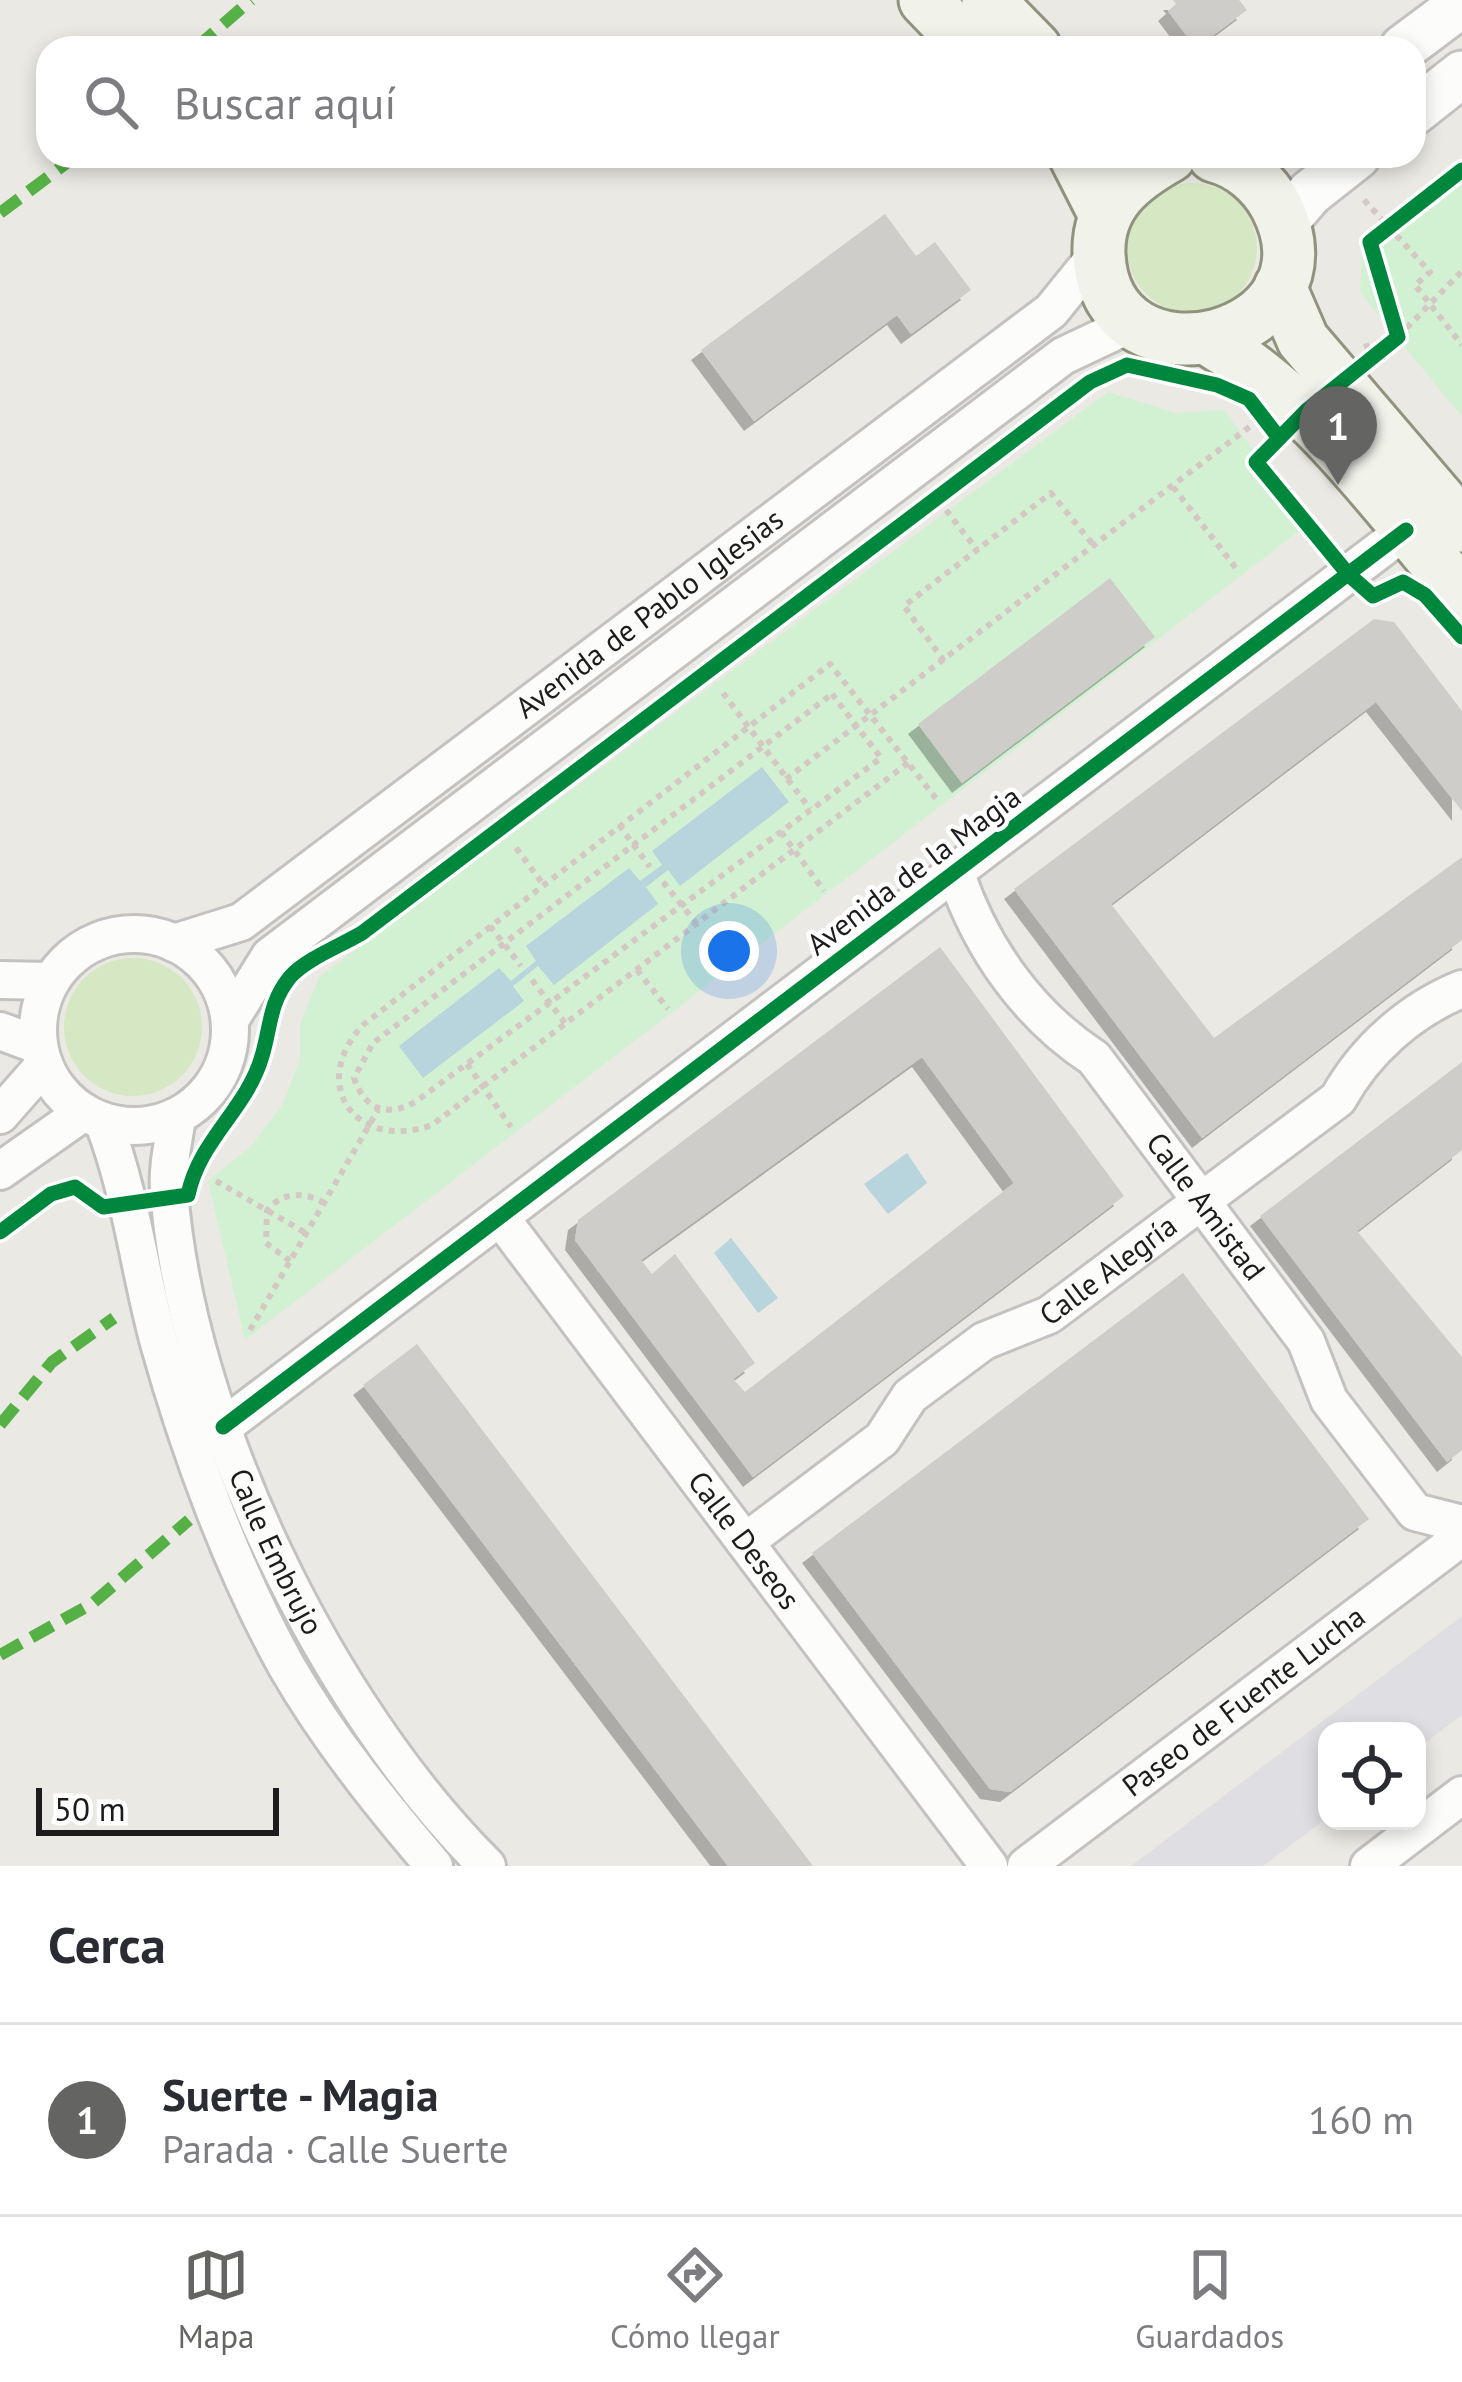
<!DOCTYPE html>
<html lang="es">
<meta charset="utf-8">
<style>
:root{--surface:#fff;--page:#f2f2f3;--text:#2b2b33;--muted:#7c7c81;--line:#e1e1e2;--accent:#646462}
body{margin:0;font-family:"PT Sans",sans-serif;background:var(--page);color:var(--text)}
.controls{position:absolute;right:36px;bottom:36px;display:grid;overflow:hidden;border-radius:24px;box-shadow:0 6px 18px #0003}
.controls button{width:108px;height:108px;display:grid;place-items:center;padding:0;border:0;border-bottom:3px solid var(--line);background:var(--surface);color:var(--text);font:60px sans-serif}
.scale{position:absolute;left:36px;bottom:30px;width:243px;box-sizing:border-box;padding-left:12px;border:6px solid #1c1c1c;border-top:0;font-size:33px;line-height:42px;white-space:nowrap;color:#1c1c1c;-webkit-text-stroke:9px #fff;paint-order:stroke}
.you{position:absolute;left:729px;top:951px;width:42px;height:42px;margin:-30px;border:9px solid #fff;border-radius:50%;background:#1a73e8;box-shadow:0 0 0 18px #1a73e833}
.badge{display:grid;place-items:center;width:78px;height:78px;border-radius:50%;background:var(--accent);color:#fff;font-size:39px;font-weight:700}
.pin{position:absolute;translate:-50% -99px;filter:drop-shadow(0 3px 6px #0008)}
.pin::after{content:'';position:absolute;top:63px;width:42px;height:36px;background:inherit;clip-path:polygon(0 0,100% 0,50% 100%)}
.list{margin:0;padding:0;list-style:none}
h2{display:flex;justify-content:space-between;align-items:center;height:156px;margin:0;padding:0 48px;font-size:51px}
h2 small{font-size:39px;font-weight:400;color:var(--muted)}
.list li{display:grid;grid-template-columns:78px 1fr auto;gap:36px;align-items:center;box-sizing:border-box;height:192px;padding:0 48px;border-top:3px solid var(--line)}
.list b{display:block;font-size:45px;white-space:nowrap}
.list p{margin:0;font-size:39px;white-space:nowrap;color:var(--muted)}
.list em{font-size:39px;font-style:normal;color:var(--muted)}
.icon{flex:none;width:66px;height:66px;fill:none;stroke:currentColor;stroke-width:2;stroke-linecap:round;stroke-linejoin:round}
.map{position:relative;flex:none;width:1462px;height:1866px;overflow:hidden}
.search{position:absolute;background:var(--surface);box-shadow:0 6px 18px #0003;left:36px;right:36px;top:36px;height:132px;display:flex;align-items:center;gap:30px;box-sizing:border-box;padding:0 42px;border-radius:36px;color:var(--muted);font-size:45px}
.sheet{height:348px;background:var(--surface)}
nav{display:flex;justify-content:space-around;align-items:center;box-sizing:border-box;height:168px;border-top:3px solid var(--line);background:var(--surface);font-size:33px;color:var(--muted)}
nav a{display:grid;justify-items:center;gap:6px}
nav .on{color:var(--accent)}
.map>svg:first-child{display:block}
.grass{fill:#d5e8c3}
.park{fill:#d2f1d3}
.plaza{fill:#dfdfe3}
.water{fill:#b8d4dd}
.building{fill:#cecdc9;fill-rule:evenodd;filter:url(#shadow)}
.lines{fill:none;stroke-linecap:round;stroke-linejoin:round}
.minor-casing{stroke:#c3c2c0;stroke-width:42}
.tertiary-casing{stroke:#c3c2c0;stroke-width:51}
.secondary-casing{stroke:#90937d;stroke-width:57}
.path{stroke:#d5c8c4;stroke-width:6;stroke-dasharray:6 6;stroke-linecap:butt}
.minor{stroke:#fcfcfb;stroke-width:36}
.tertiary{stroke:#fcfcfb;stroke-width:45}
.secondary{stroke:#f1f2e9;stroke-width:51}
.quiet{stroke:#55b145;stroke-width:12;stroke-dasharray:24 12;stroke-linecap:butt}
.cycleway-casing{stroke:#fff;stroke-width:22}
.cycleway{stroke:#00873e;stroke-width:15}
.labels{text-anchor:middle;stroke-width:9;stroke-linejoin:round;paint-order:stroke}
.street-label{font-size:30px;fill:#1c1c1c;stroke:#fff}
</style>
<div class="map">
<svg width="1462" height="1866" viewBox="0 0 1462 1866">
<defs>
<filter id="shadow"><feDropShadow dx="-10" dy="10" stdDeviation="0" flood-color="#0004"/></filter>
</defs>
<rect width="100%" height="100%" fill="#eae9e4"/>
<!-- grass -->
<g class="grass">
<circle cx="1192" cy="248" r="65"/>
<circle cx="133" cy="1027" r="69"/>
</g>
<!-- park -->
<g class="park">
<polygon points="1462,178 1462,417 1360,292 1362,254"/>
<polygon points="1108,392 1176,413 1224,410 1308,524 245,1340 208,1181 251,1146 282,1105 300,1060 300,1024 319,977"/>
</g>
<!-- plaza -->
<polygon class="plaza" points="1462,1616 1462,1715 1417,1749 1417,1731 1327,1731 1327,1818 1263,1866 1131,1866"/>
<!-- water -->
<g class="water">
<polygon points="762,767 789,802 680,886 668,870 646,887 658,904 554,985 538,966 513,986 524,1001 423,1078 399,1046 499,968 511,981 536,961 526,946 629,868 640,881 662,865 652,851"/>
<polygon points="907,1153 927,1183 888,1214 864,1184"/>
<polygon points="731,1238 778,1298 758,1313 714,1253"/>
</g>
<!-- building -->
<g class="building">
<polygon points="1173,0 1239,0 1247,10 1196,48 1168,11 1176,4"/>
<polygon points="885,214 916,256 935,242 971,290 911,334 897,315 754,421 701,350"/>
<polygon points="1110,578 1155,637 962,783 918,724"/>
<polygon points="1374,619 1394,622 1462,711 1462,811 1376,702 1111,904 1214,1038 1462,857 1462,940 1202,1138 1014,889"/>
<path d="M 940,947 L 1124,1196 L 753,1477 L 575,1240 L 578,1220 ZM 922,1057 L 1014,1183 L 745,1392 L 733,1379 L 755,1363 L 675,1254 L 652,1274 L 641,1260 Z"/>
<polygon points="1462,1062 1462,1150 1357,1231 1462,1357 1462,1450 1447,1462 1260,1216"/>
<polygon points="1183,1273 1369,1519 1010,1792 990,1789 812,1553"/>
<polygon points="417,1344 813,1866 728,1866 363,1385"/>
</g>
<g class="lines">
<!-- minor casing -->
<g class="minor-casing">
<g id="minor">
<path id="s1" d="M 956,874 C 981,948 1028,1015 1094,1058 L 1306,1341 L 1329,1400 L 1415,1512 L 1462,1524"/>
<circle cx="134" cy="1030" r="96"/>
<path id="s2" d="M 174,943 L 241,922 L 1051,311 L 1099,252"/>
<polyline points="0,980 51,981"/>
<polyline points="230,1020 270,956 1063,356 1135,322"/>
<polyline points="0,1031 38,1045"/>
<polyline points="0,1115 44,1065"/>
<path id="s3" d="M 177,1117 C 174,1140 167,1166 169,1190 C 186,1418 326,1706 487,1866"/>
<path d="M 103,1121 C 131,1193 139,1269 159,1343 C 189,1450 233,1570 287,1667 C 328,1738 381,1804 434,1866"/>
<polyline points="0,1171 84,1112"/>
<path id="s4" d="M 500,1217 L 989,1866"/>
<polyline points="223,1427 1406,530"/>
<path id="s5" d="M 745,1542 L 882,1439 L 910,1396 L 984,1341 L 1049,1315 L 1338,1099 C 1365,1050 1410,1010 1462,989"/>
<path id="s6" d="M 1026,1866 L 1462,1537"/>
<polyline points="1369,1866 1462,1795"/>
</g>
</g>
<!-- tertiary casing -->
<g class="tertiary-casing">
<g id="tertiary">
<polyline points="1403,48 1462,4"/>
<polyline points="1414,112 1462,74"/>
<polyline points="1285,222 1310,193 1357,156"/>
</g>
</g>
<!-- secondary casing -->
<g class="secondary-casing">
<g id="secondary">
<polyline points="925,0 971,48"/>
<polyline points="988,0 1035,48"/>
<polyline points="1075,156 1105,215"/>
<path d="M 1170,156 C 1131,178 1097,204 1099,254 C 1105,400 1346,341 1276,206 C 1263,182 1241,163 1214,156"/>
<polyline points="1280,287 1303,340 1462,526"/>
<path d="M 1211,341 C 1316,404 1383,503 1462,594"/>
</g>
</g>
<!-- path -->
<g class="path">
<polyline points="1364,200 1430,272 1415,285 1462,345"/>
<polyline points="1364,347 1398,337 1462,271"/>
<polyline points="1173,487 1239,572"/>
<polyline points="946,510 977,550"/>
<polyline points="944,661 904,606 1051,493 1095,547"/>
<polyline points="723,693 810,809"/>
<path d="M 832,694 L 881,758 L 418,1100 C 390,1118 365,1111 354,1078 L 373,1043 Z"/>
<path d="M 908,763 L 432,1125 C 357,1152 307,1085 363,1025 L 830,664 L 938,801"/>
<polyline points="786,779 1256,422"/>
<polyline points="619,825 650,867"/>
<polyline points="781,832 824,891"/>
<polyline points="516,848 543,884"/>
<polyline points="663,882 697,924"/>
<polyline points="490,926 521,966"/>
<polyline points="637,970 668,1009"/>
<polyline points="532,980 565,1023"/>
<polyline points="467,1064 511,1127"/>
<polyline points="216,1181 306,1233"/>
<path d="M 290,1261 L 266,1243 L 267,1211 C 280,1192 305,1191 324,1203"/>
<polyline points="250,1330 378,1110"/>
</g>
<!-- minor -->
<use href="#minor" class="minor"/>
<!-- tertiary -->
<use href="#tertiary" class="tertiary"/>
<!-- secondary -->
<use href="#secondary" class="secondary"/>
<!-- quiet -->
<g class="quiet">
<polyline points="196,48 251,0"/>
<polyline points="0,213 76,156"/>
<polyline points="0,1425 52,1362 114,1318"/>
<polyline points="0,1655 93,1603 189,1520"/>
</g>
<!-- cycleway casing -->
<g class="cycleway-casing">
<g id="cycleway">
<polyline points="1462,170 1370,242 1398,337 1307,410 1256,462 1348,574 1373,596 1403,582 1425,595 1462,637"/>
<path d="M 0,1232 L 51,1194 L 75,1187 L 103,1207 L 188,1195 C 199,1140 247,1109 262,1056 C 271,1026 269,1003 290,977 C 306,959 340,946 362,933 L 1090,382 L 1127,365 L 1217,385 L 1249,399 L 1279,438"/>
<polyline points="223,1427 1406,530"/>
</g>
</g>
<!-- cycleway -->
<use href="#cycleway" class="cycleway"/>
</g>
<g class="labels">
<!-- street labels -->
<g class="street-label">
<text dy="10" stroke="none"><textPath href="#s2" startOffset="582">Avenida de Pablo Iglesias</textPath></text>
<text transform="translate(914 871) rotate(-37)" y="10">Avenida de la Magia</text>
<text dy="10" stroke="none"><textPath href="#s1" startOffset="420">Calle Amistad</textPath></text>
<text dy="10" stroke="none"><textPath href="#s5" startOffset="459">Calle Alegría</textPath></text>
<text dy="10" stroke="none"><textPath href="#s4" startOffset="405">Calle Deseos</textPath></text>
<text dy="10" stroke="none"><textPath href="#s3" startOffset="453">Calle Embrujo</textPath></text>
<text dy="10" stroke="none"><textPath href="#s6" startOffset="273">Paseo de Fuente Lucha</textPath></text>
</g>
</g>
</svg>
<div class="controls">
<button><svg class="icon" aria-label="locate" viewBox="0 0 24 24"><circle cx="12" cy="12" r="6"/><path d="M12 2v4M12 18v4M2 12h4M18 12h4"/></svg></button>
</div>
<div class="scale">50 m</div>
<div class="you"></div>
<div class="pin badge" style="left:1338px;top:485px">1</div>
<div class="search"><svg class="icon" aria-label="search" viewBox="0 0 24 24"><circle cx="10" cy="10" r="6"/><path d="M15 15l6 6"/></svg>Buscar aquí</div>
</div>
<section class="sheet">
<h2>Cerca<small></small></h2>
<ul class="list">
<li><span class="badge">1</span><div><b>Suerte - Magia</b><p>Parada · Calle Suerte</p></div><em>160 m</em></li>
</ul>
</section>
<nav>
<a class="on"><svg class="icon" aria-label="map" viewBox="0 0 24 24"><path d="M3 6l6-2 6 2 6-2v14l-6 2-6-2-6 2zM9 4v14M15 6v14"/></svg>Mapa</a>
<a><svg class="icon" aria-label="directions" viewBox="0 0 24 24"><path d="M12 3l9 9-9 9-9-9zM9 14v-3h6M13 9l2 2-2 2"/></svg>Cómo llegar</a>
<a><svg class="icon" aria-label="saved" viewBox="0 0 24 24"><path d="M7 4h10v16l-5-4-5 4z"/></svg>Guardados</a>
</nav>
